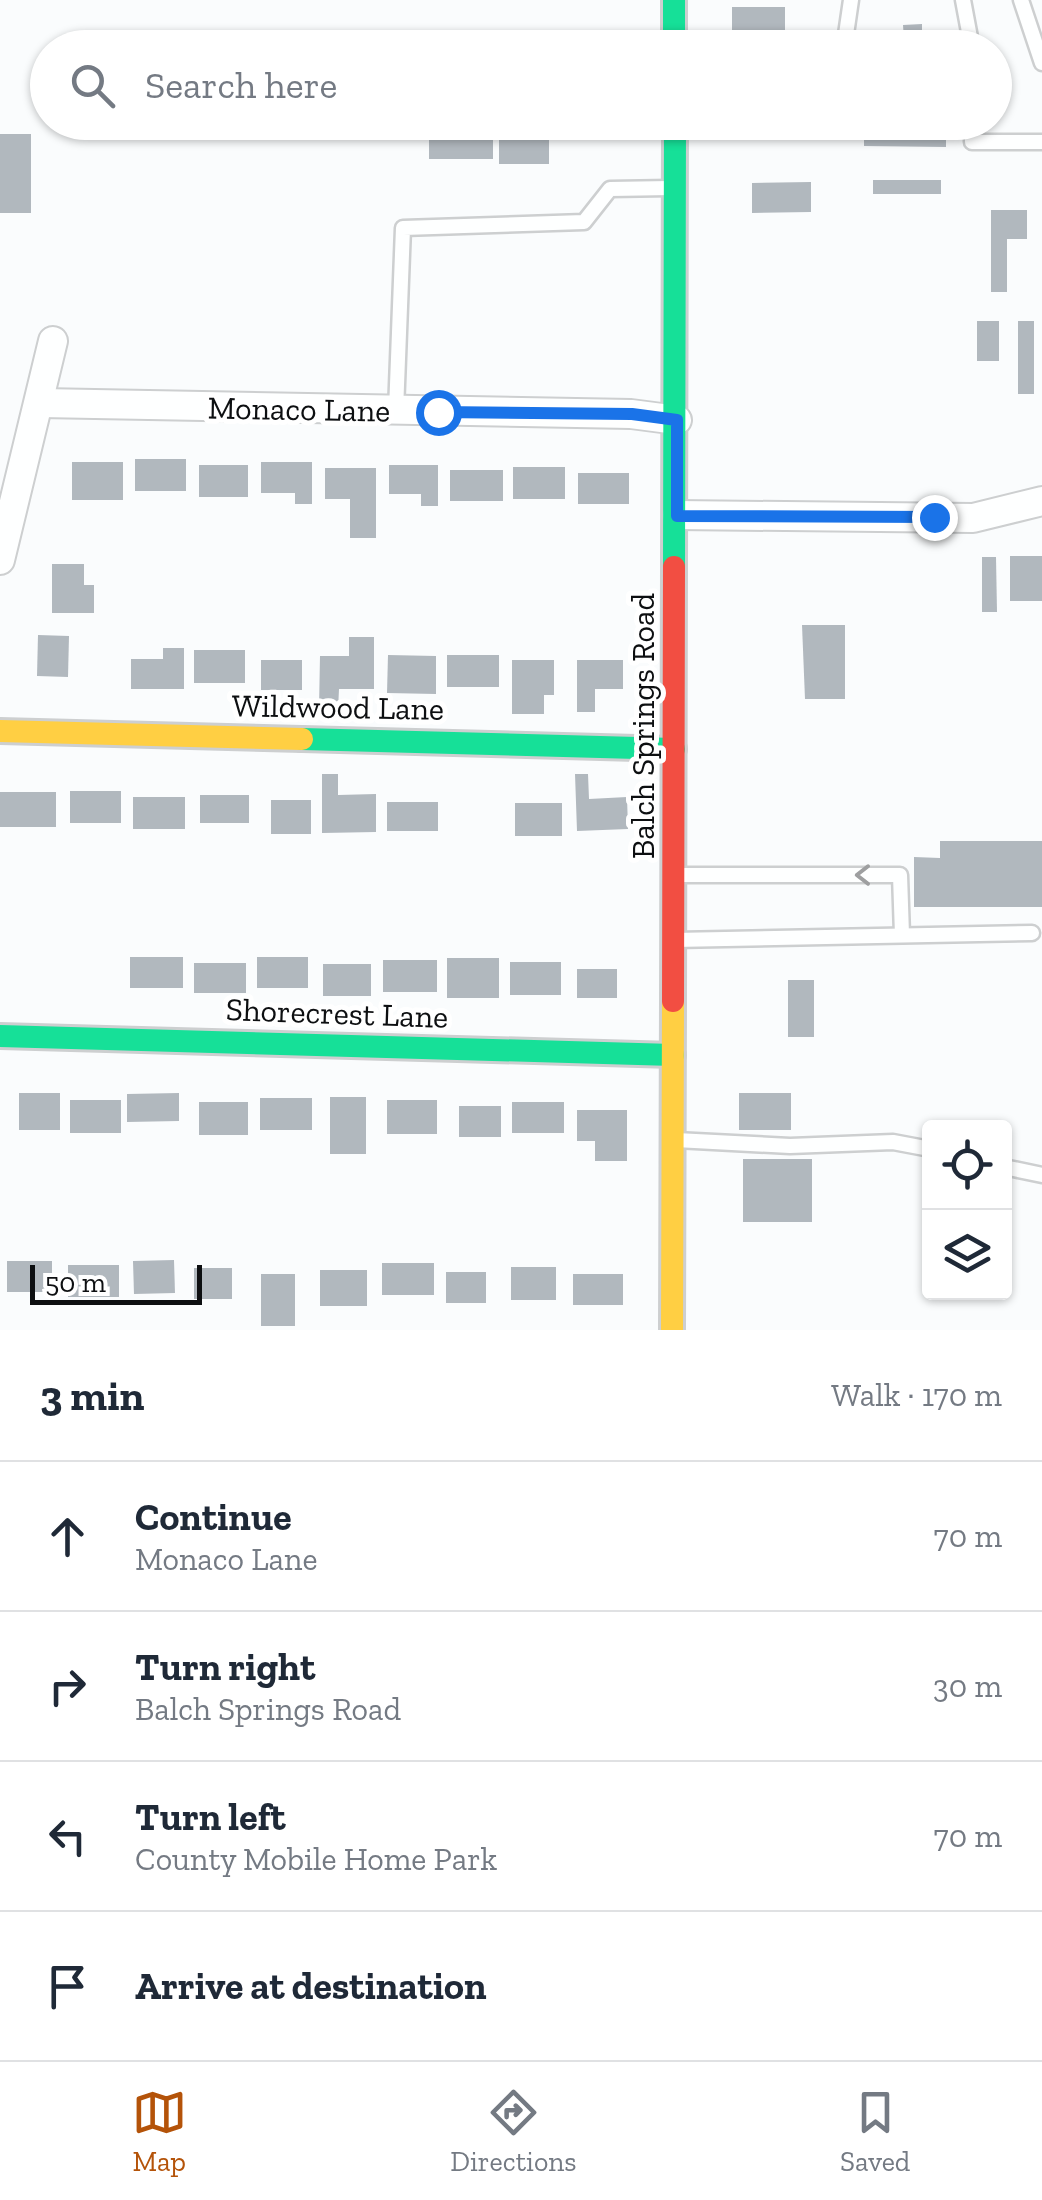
<!DOCTYPE html>
<meta charset="utf-8">
<style>
:root{--surface:#fff;--page:#f6f6f7;--text:#1f2937;--muted:#747a83;--line:#e0e1e3;--accent:#b45309}
body{margin:0;font-family:"Zilla Slab",serif;background:var(--page);color:var(--text)}
.controls{position:absolute;right:30px;bottom:30px;display:grid;overflow:hidden;border-radius:10px;box-shadow:0 2px 8px #0004}
.controls button{width:90px;height:90px;display:grid;place-items:center;padding:0;border:0;border-bottom:2px solid var(--line);background:var(--surface);color:var(--text);font:50px sans-serif}
.scale{position:absolute;left:30px;bottom:25px;width:172px;box-sizing:border-box;padding-left:10px;border:5px solid #0d0f11;border-top:0;font-size:28px;line-height:35px;white-space:nowrap;color:#0d0f11;-webkit-text-stroke:8px #fff;paint-order:stroke}
.stop{position:absolute;width:30px;height:30px;margin:-22px;border:8px solid #1a73e8;border-radius:50%;background:#fff}
.stop.end{background:#1a73e8;border-color:#fff;box-shadow:0 2px 10px #0008}
.list{margin:0;padding:0;list-style:none}
h2{display:flex;justify-content:space-between;align-items:center;height:130px;margin:0;padding:0 40px;font-size:42px}
h2 small{font-size:32px;font-weight:400;color:var(--muted)}
.list li{display:grid;grid-template-columns:65px 1fr auto;gap:30px;align-items:center;box-sizing:border-box;height:150px;padding:0 40px;border-top:2px solid var(--line)}
.list b{display:block;font-size:38px;white-space:nowrap}
.list p{margin:0;font-size:32px;white-space:nowrap;color:var(--muted)}
.list em{font-size:32px;font-style:normal;color:var(--muted)}
.icon{flex:none;width:55px;height:55px;fill:none;stroke:currentColor;stroke-width:2;stroke-linecap:round;stroke-linejoin:round}
.map{position:relative;flex:none;width:1042px;height:1330px;overflow:hidden}
.search{position:absolute;background:var(--surface);box-shadow:0 2px 8px #0004;left:30px;right:30px;top:30px;height:110px;display:flex;align-items:center;gap:25px;box-sizing:border-box;padding:0 35px;border-radius:55px;color:var(--muted);font-size:38px}
.sheet{height:730px;background:var(--surface)}
nav{display:flex;justify-content:space-around;align-items:center;box-sizing:border-box;height:140px;border-top:2px solid var(--line);background:var(--surface);font-size:28px;color:var(--muted)}
nav a{display:grid;justify-items:center;gap:5px}
nav .on{color:var(--accent)}
.map>svg:first-child{display:block}
.building{fill:#b1b8be}
.lines{fill:none;stroke-linecap:round;stroke-linejoin:round}
.lane-casing{stroke:#cdcfd0;stroke-width:19}
.street-casing{stroke:#cdcfd0;stroke-width:32}
.fast-casing{stroke:#cdcfd0;stroke-width:28}
.slow-casing{stroke:#cdcfd0;stroke-width:28}
.jam-casing{stroke:#cdcfd0;stroke-width:28}
.lane{stroke:#feffff;stroke-width:14}
.street{stroke:#feffff;stroke-width:28}
.fast{stroke:#16e098;stroke-width:22}
.slow{stroke:#ffcf43;stroke-width:22}
.jam{stroke:#f24e42;stroke-width:22}
.oneway{stroke:#9e9fa0}
.route{stroke:#1a73e8;stroke-width:12}
.labels{text-anchor:middle;stroke-width:10;stroke-linejoin:round;paint-order:stroke}
.street-label{font-size:32px;fill:#0d0f11;stroke:#fff}
</style>
<div class="map">
<svg width="1042" height="1330" viewBox="0 0 1042 1330">
<rect width="100%" height="100%" fill="#fafcfd"/>
<!-- building -->
<g class="building">
<rect x="732" y="7" width="53" height="30"/>
<polygon points="922,24 922,40 948,39 948,48 875,48 875,40 904,40 903,25"/>
<rect x="429" y="122" width="64" height="37"/>
<rect x="499" y="122" width="50" height="42"/>
<polygon points="730,122 783,122 782,137 730,136"/>
<polygon points="891,123 905,123 905,132 946,132 946,147 864,146 864,132 891,132"/>
<rect x="0" y="134" width="31" height="79"/>
<rect x="873" y="180" width="68" height="14"/>
<polygon points="811,182 811,212 752,213 752,183"/>
<polygon points="991,210 1027,210 1027,239 1007,239 1007,292 991,292"/>
<rect x="977" y="321" width="22" height="40"/>
<rect x="1018" y="321" width="16" height="73"/>
<rect x="135" y="459" width="51" height="32"/>
<rect x="72" y="462" width="51" height="38"/>
<polygon points="261,462 312,462 312,504 295,504 295,493 261,493"/>
<rect x="199" y="465" width="49" height="32"/>
<polygon points="389,465 438,465 438,506 421,506 421,494 389,494"/>
<rect x="513" y="467" width="52" height="32"/>
<polygon points="325,468 376,468 376,538 350,538 350,499 325,499"/>
<rect x="450" y="470" width="53" height="31"/>
<rect x="578" y="473" width="51" height="31"/>
<rect x="1010" y="556" width="32" height="45"/>
<polygon points="982,557 996,557 997,612 982,612"/>
<polygon points="52,564 84,564 84,585 94,585 94,613 52,613"/>
<polygon points="802,625 845,625 845,699 805,699"/>
<polygon points="38,635 69,636 68,677 37,676"/>
<polygon points="349,637 374,637 374,689 339,689 338,710 319,709 320,656 349,656"/>
<polygon points="163,648 184,648 184,689 131,689 131,659 163,659"/>
<rect x="194" y="650" width="51" height="33"/>
<polygon points="388,655 436,656 436,694 387,693"/>
<rect x="447" y="655" width="52" height="32"/>
<rect x="261" y="660" width="41" height="30"/>
<polygon points="512,660 554,660 554,695 544,695 544,714 512,714"/>
<polygon points="577,660 623,660 623,689 595,689 595,712 577,712"/>
<polygon points="322,774 338,774 338,795 376,794 376,832 322,833"/>
<polygon points="575,774 588,774 589,799 627,797 628,829 577,831"/>
<rect x="70" y="791" width="51" height="32"/>
<rect x="0" y="792" width="56" height="35"/>
<rect x="200" y="795" width="49" height="28"/>
<rect x="133" y="797" width="52" height="32"/>
<rect x="271" y="800" width="40" height="34"/>
<rect x="387" y="802" width="51" height="29"/>
<rect x="515" y="803" width="47" height="33"/>
<polygon points="940,841 1042,841 1042,907 914,907 914,857 940,858"/>
<rect x="130" y="957" width="53" height="31"/>
<rect x="257" y="957" width="51" height="31"/>
<rect x="447" y="958" width="52" height="40"/>
<rect x="383" y="960" width="54" height="32"/>
<rect x="510" y="962" width="51" height="33"/>
<rect x="194" y="963" width="52" height="30"/>
<rect x="323" y="964" width="48" height="32"/>
<rect x="577" y="969" width="40" height="29"/>
<rect x="788" y="980" width="26" height="57"/>
<rect x="19" y="1093" width="41" height="37"/>
<polygon points="179,1093 179,1121 127,1122 127,1094"/>
<rect x="739" y="1093" width="52" height="37"/>
<rect x="330" y="1097" width="36" height="57"/>
<rect x="260" y="1098" width="52" height="32"/>
<rect x="70" y="1100" width="51" height="33"/>
<rect x="387" y="1100" width="50" height="34"/>
<rect x="199" y="1102" width="49" height="33"/>
<rect x="512" y="1102" width="52" height="31"/>
<rect x="459" y="1106" width="42" height="31"/>
<polygon points="577,1110 627,1110 627,1161 595,1161 595,1141 577,1141"/>
<rect x="743" y="1159" width="69" height="63"/>
<polygon points="174,1260 175,1293 134,1294 133,1261"/>
<rect x="7" y="1261" width="45" height="31"/>
<rect x="382" y="1263" width="52" height="32"/>
<rect x="68" y="1265" width="51" height="32"/>
<rect x="511" y="1267" width="45" height="33"/>
<rect x="194" y="1268" width="38" height="31"/>
<rect x="320" y="1270" width="47" height="36"/>
<rect x="446" y="1272" width="40" height="31"/>
<rect x="261" y="1274" width="34" height="52"/>
<rect x="573" y="1274" width="50" height="31"/>
</g>
<g class="lines">
<!-- lane casing -->
<g class="lane-casing">
<g id="lane">
<polyline points="963,0 972,48"/>
<polyline points="1021,0 1042,63"/>
<polyline points="844,48 851,0"/>
<polyline points="972,122 972,142 1042,142"/>
<polyline points="396,411 403,228 584,222 610,189 670,188"/>
<polyline points="676,875 900,875 902,935"/>
<polyline points="674,940 1032,933"/>
<polyline points="676,1140 790,1146 893,1142 930,1149"/>
<polyline points="1004,1167 1042,1175"/>
</g>
</g>
<!-- street casing -->
<g class="street-casing">
<g id="street">
<polyline points="41,403 631,414 677,420"/>
<polyline points="677,515 973,518 1042,501"/>
<polyline points="0,560 53,341"/>
</g>
</g>
<!-- fast casing -->
<g class="fast-casing">
<g id="fast">
<polyline points="674,0 674,48"/>
<polyline points="674,567 675,122"/>
<polyline points="302,739 674,749"/>
<polyline points="0,1036 673,1055"/>
</g>
</g>
<!-- slow casing -->
<g class="slow-casing">
<g id="slow">
<polyline points="0,731 302,739"/>
<polyline points="672,1330 673,1001"/>
</g>
</g>
<!-- jam casing -->
<g class="jam-casing">
<polyline id="jam" points="673,1001 674,567"/>
</g>
<!-- lane -->
<use href="#lane" class="lane"/>
<!-- street -->
<use href="#street" class="street"/>
<!-- fast -->
<use href="#fast" class="fast"/>
<!-- slow -->
<use href="#slow" class="slow"/>
<!-- jam -->
<use href="#jam" class="jam"/>
</g>
<!-- one-way arrows -->
<defs><path id="oneway-chevron" d="M-2-3.5L2.5 0L-2 3.5" fill="none" stroke-width="1.6" stroke-linecap="round" stroke-linejoin="round" transform="scale(2.5)"/></defs>
<use class="oneway" href="#oneway-chevron" transform="translate(863 875) rotate(180)"/>
<g class="lines">
<!-- route -->
<polyline class="route" points="438,412 632,414 677,420 677,516 934,517"/>
</g>
<g class="labels">
<!-- street labels -->
<g class="street-label">
<text transform="translate(299 409) rotate(1)" y="11">Monaco Lane</text>
<text transform="translate(338 707) rotate(1)" y="11">Wildwood Lane</text>
<text transform="translate(643 726) rotate(-90)" y="11">Balch Springs Road</text>
<text transform="translate(337 1013) rotate(2)" y="11">Shorecrest Lane</text>
</g>
</g>
</svg>
<div class="controls">
<button><svg class="icon" aria-label="locate" viewBox="0 0 24 24"><circle cx="12" cy="12" r="6"/><path d="M12 2v4M12 18v4M2 12h4M18 12h4"/></svg></button>
<button><svg class="icon" aria-label="layers" viewBox="0 0 24 24"><path d="M12 4l9 5-9 5-9-5zM3 14l9 5 9-5"/></svg></button>
</div>
<div class="scale">50 m</div>
<div class="stop" style="left:438px;top:412px"></div>
<div class="stop end" style="left:934px;top:517px"></div>
<div class="search"><svg class="icon" aria-label="search" viewBox="0 0 24 24"><circle cx="10" cy="10" r="6"/><path d="M15 15l6 6"/></svg>Search here</div>
</div>
<section class="sheet">
<h2>3 min<small>Walk · 170 m</small></h2>
<ul class="list">
<li><svg class="icon" aria-label="ahead" viewBox="0 0 24 24"><path d="M12 20V5M6 11l6-6 6 6"/></svg><div><b>Continue</b><p>Monaco Lane</p></div><em>70 m</em></li>
<li><svg class="icon" aria-label="right" viewBox="0 0 24 24"><path d="M7 20v-9h11M14 6l5 5-5 5"/></svg><div><b>Turn right</b><p>Balch Springs Road</p></div><em>30 m</em></li>
<li><svg class="icon" aria-label="left" viewBox="0 0 24 24"><path d="M17 20v-9H6M10 6l-5 5 5 5"/></svg><div><b>Turn left</b><p>County Mobile Home Park</p></div><em>70 m</em></li>
<li><svg class="icon" aria-label="arrive" viewBox="0 0 24 24"><path d="M6 21V4h12l-3 4 3 4H6"/></svg><div><b>Arrive at destination</b></div></li>
</ul>
</section>
<nav>
<a class="on"><svg class="icon" aria-label="map" viewBox="0 0 24 24"><path d="M3 6l6-2 6 2 6-2v14l-6 2-6-2-6 2zM9 4v14M15 6v14"/></svg>Map</a>
<a><svg class="icon" aria-label="directions" viewBox="0 0 24 24"><path d="M12 3l9 9-9 9-9-9zM9 14v-3h6M13 9l2 2-2 2"/></svg>Directions</a>
<a><svg class="icon" aria-label="saved" viewBox="0 0 24 24"><path d="M7 4h10v16l-5-4-5 4z"/></svg>Saved</a>
</nav>
